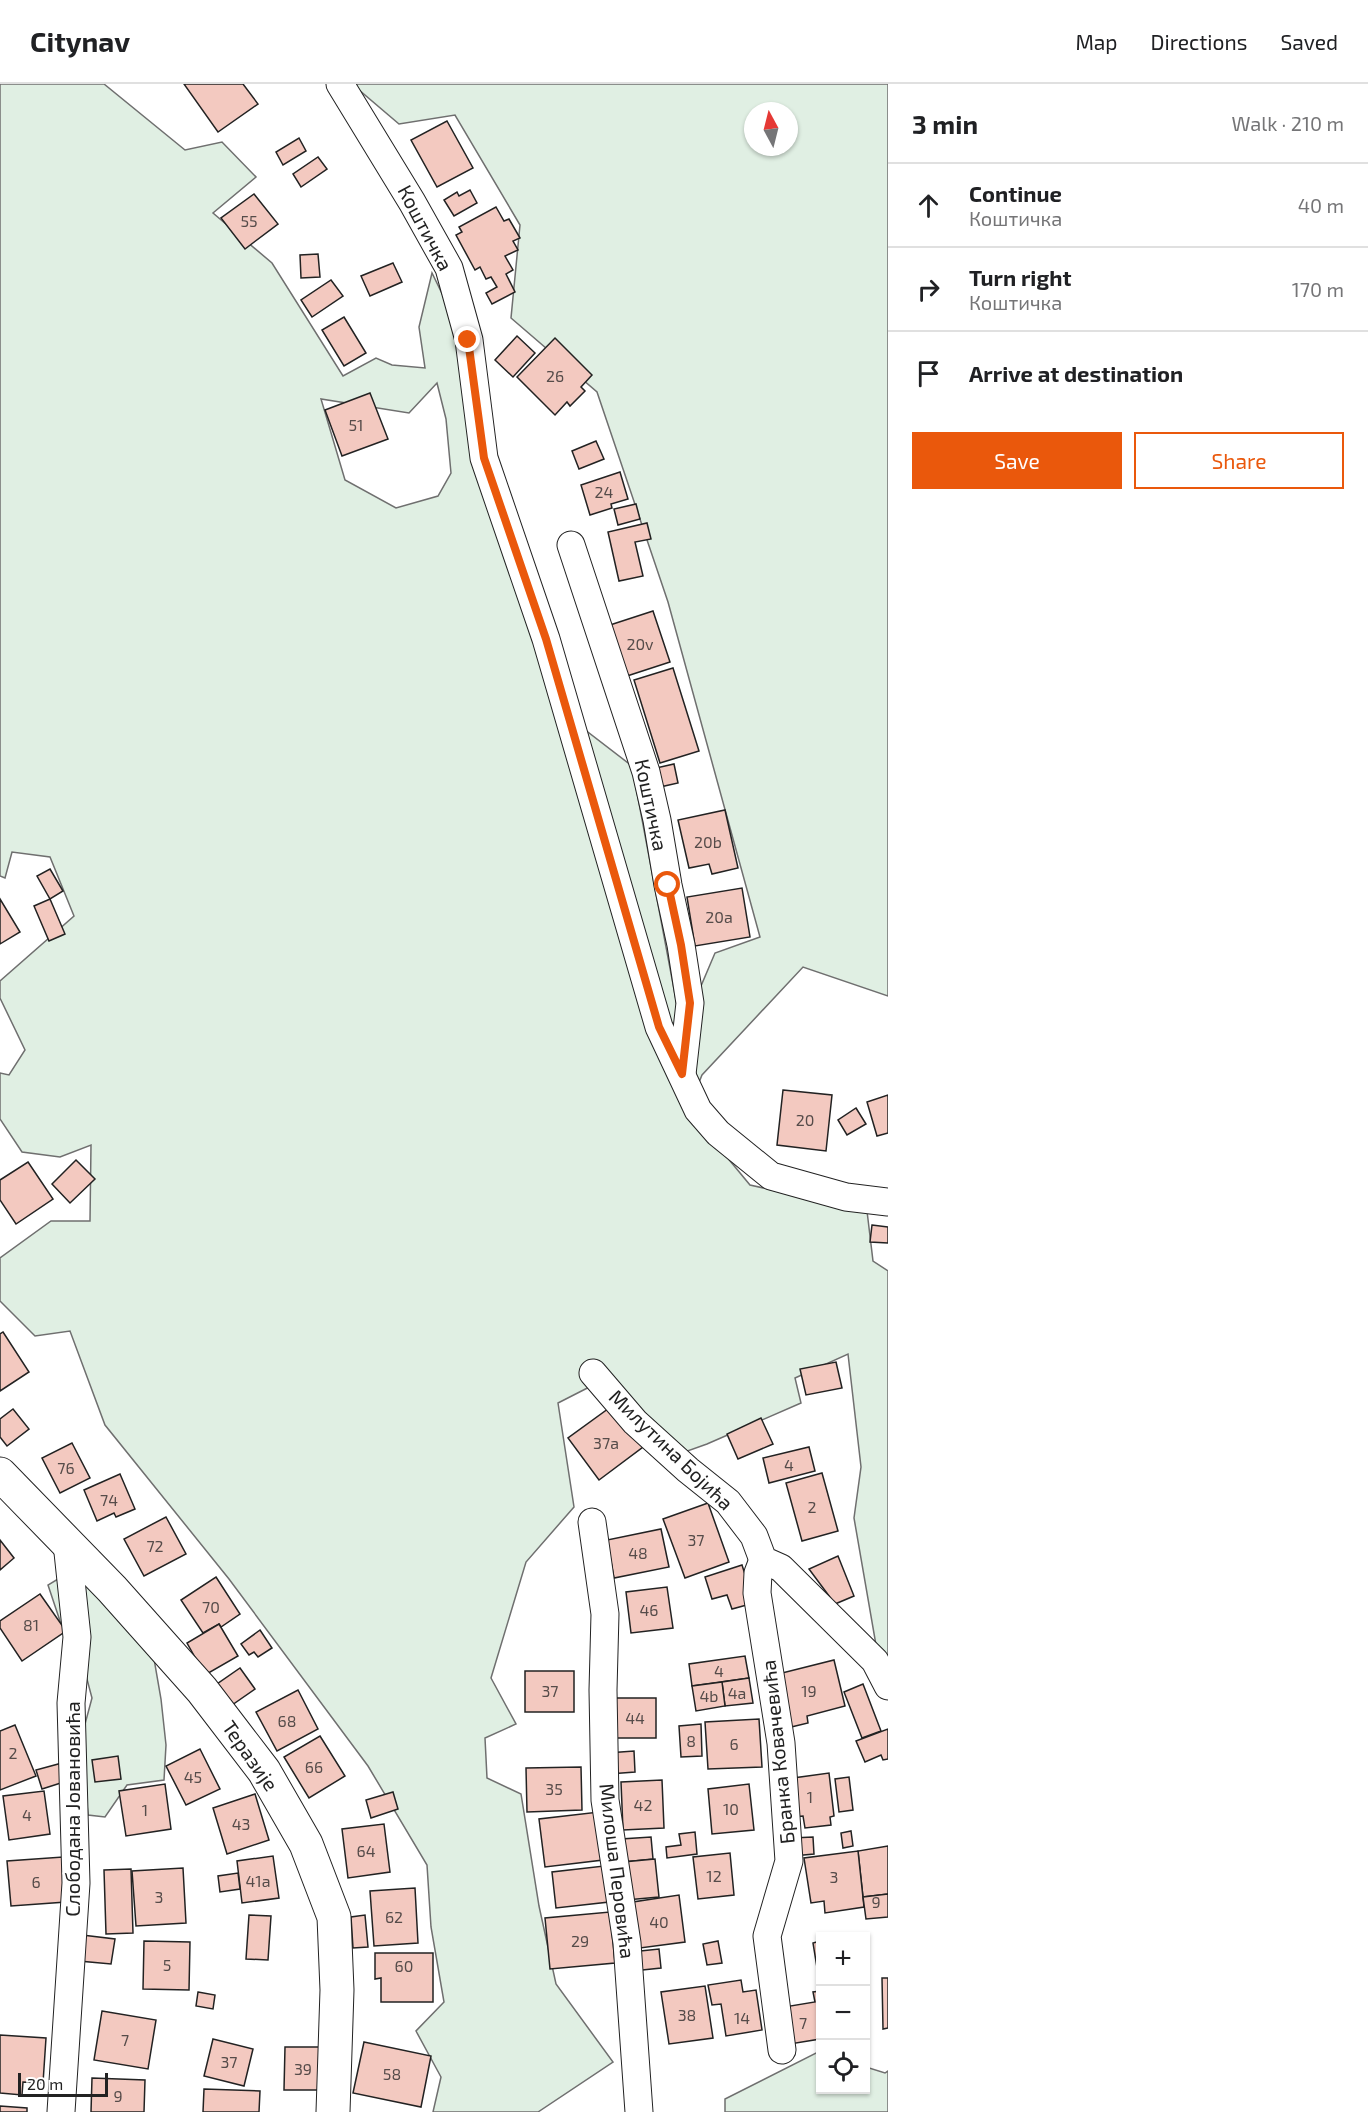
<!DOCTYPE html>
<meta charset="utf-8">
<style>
:root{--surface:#fff;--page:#f2f2f2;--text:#202124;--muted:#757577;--line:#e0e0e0;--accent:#ea580c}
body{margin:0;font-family:"Exo 2",sans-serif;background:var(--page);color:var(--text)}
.controls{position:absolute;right:18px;bottom:18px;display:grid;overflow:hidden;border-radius:0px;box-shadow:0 2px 4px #0004}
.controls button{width:54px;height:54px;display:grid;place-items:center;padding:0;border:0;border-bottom:2px solid var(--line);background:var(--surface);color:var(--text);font:30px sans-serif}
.compass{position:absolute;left:744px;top:18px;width:54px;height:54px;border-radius:50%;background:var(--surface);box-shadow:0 2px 4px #0004;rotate:353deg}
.scale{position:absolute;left:18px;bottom:15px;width:90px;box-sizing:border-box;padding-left:6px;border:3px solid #222;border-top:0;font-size:16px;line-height:21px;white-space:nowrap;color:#222;-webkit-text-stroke:4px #fff;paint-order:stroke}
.stop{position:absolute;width:18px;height:18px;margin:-14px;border:4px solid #ea580c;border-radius:50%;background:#fff}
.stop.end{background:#ea580c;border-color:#fff;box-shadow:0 2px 6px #0008}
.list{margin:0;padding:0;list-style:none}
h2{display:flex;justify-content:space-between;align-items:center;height:78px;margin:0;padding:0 24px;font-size:26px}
h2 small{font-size:20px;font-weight:400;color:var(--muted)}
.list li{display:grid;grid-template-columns:39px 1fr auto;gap:18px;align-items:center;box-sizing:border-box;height:84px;padding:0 24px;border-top:2px solid var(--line)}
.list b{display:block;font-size:22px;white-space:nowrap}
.list p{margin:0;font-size:20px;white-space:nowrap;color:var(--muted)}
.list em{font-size:20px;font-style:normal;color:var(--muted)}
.actions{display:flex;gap:12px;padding:18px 24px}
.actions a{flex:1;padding:14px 0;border:2px solid var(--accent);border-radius:0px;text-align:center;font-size:21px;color:var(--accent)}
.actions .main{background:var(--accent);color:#fff}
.icon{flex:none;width:33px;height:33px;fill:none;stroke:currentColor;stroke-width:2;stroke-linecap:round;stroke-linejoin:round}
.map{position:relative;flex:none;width:888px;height:2028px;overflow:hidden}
header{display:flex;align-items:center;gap:36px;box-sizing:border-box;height:84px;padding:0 30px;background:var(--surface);border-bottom:2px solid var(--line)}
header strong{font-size:28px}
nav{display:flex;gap:33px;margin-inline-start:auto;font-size:21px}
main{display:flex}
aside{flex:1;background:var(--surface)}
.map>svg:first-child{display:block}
.green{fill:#e0efe3;stroke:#6f6f6f;stroke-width:1.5;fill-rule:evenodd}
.building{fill:#f3c9c0;stroke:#222;stroke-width:1.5}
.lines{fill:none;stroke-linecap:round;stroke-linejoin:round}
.street-casing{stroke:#222;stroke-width:29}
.secondary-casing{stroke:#222;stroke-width:35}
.street{stroke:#fff;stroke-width:27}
.secondary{stroke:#fff;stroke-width:33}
.route{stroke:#ea580c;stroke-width:8}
.labels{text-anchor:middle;stroke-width:4.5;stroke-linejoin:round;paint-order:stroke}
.number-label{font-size:16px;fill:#564c4a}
.street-label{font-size:20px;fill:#222;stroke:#fff}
</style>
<header>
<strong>Citynav</strong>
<nav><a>Map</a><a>Directions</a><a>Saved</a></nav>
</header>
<main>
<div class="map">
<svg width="888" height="2028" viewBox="0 0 888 2028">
<rect width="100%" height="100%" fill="#fff"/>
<!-- green -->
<g class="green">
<path d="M 0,0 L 104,0 L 185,66 L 222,58 L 256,93 L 213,129 L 272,179 L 343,292 L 376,274 L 392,281 L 425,284 L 419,243 L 432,189 L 450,226 L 584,645 L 632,682 L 676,916 L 688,1023 L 696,986 L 701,902 L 715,869 L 760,853 L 668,518 L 597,308 L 511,234 L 520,141 L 455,31 L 399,40 L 352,0 L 888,0 L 888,912 L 803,883 L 702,991 L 688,1026 L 750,1101 L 867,1127 L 873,1177 L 888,1187 L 888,1580 L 876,1561 L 854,1434 L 861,1383 L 848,1270 L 795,1294 L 801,1319 L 707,1360 L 682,1369 L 607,1294 L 558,1319 L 574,1423 L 526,1478 L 491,1594 L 516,1640 L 485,1654 L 487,1694 L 521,1710 L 539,1822 L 556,1900 L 613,1978 L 538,2028 L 433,2028 L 441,1993 L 416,1947 L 444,1918 L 431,1843 L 427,1781 L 368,1682 L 229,1495 L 105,1341 L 70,1247 L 35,1252 L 0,1217 L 0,1174 L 51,1137 L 90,1137 L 91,1061 L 60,1073 L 22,1068 L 0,1035 L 0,989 L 9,991 L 25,966 L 0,914 L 0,897 L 74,832 L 50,773 L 12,768 L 5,794 L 0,792 ZM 753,27 L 789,27 L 789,63 L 753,63 ZM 437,299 L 446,335 L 451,389 L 438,412 L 396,424 L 345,396 L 321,315 L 409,329 Z"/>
<polygon points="81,1481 153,1569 161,1615 166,1661 164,1696 127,1701 105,1733 88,1731 81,1655 92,1614 83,1580 60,1537 48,1501"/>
<polygon points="818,1968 820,1969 820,2006 866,2006 866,1983 885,1989 888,1987 888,2028 725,2028 725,2015"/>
</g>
<!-- building -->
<g class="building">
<polygon points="184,0 243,0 258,20 218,48"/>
<polygon points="447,37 473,84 437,103 411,56"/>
<polygon points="299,54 306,67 283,81 276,68"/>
<polygon points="318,73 327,85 301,103 293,90"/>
<polygon points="470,106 477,119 454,132 444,116 457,108 459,112"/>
<polygon points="254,110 278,140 245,165 221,134"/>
<polygon points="496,123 504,137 509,135 520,154 513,157 518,166 505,172 513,186 506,190 515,208 492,220 486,209 497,203 491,193 486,195 480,183 475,186 456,151 462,148 459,143"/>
<polygon points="318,170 320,193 301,194 300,171"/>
<polygon points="393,179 402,198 370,212 361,192"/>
<polygon points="331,196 343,212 312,233 301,216"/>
<polygon points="344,233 366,269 344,282 322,246"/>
<polygon points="517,252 535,269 513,293 495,276"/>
<polygon points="555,254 592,291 581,303 585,307 570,322 567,318 555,331 517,293"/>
<polygon points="370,309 388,355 342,372 325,326"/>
<polygon points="596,357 604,375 579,385 572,367"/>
<polygon points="620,388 628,415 611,420 612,424 590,431 581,401"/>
<polygon points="636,420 640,435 618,441 614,425"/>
<polygon points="647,439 651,455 635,458 643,492 619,497 608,448"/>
<polygon points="653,527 670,578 627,592 610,541"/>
<polygon points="673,584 699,667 660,679 634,596"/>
<polygon points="674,680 678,699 660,703 656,684"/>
<polygon points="725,726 738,784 712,790 709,780 689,784 678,736"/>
<polygon points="50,785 63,807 50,815 37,792"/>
<polygon points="742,804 750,853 695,862 687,813"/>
<polygon points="0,815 20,848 0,860"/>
<polygon points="50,815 65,850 49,857 34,822"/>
<polygon points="783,1006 832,1011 826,1067 777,1061"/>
<polygon points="888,1011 888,1049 877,1052 867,1018"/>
<polygon points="856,1024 866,1040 847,1051 838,1036"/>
<polygon points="76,1076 95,1095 70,1119 52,1100"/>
<polygon points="28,1078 53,1115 16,1140 0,1116 0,1096"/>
<polygon points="872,1141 888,1143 888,1159 870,1158"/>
<polygon points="3,1248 29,1288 0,1307 0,1250"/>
<polygon points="836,1278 842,1304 806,1311 800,1285"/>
<polygon points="612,1322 643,1363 599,1396 568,1354"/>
<polygon points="13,1325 29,1345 7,1362 0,1353 0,1335"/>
<polygon points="761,1334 773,1360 738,1375 727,1350"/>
<polygon points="72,1359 90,1394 60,1409 42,1374"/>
<polygon points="809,1363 815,1387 769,1399 763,1374"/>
<polygon points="822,1389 838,1447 802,1457 786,1399"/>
<polygon points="120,1390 135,1425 116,1433 114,1429 97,1437 84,1406"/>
<polygon points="708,1419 729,1478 685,1494 663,1435"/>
<polygon points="166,1433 186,1470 144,1492 124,1455"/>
<polygon points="661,1445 669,1483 614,1494 607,1456"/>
<polygon points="0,1456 14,1474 0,1486"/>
<polygon points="838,1472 854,1512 835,1520 809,1485"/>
<polygon points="742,1481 754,1519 732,1525 727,1511 712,1515 705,1493"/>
<polygon points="216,1493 240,1530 221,1543 219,1540 203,1549 181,1516"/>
<polygon points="667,1503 673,1544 631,1549 626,1508"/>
<polygon points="40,1510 66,1547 22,1577 0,1544 0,1537"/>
<polygon points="219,1540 238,1572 205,1591 187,1559"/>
<polygon points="260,1546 272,1564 258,1573 254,1568 249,1571 241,1560"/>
<polygon points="745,1572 749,1594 692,1602 689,1580"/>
<polygon points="834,1576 845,1622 807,1632 808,1639 787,1644 774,1591"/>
<polygon points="240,1584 255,1605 232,1621 217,1600"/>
<rect x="525" y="1587" width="49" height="41"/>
<polygon points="749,1594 753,1619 725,1622 722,1598"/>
<polygon points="722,1598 725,1622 696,1627 692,1602"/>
<polygon points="863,1600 881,1647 862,1654 844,1608"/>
<polygon points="298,1606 318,1645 277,1667 256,1628"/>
<rect x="613" y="1614" width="43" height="40"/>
<polygon points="759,1635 762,1683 708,1685 705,1638"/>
<polygon points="701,1640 702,1672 681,1673 679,1642"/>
<polygon points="15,1641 36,1692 0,1706 0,1647"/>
<polygon points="888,1645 888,1675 883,1676 881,1671 865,1678 856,1657"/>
<polygon points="320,1652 345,1692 309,1714 284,1673"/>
<polygon points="200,1665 220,1705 186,1721 166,1682"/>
<polygon points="634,1667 635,1688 609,1690 607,1669"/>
<polygon points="118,1672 121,1695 95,1698 92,1676"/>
<polygon points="62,1679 67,1697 42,1705 36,1686"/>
<polygon points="581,1683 582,1726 527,1728 526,1684"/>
<polygon points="829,1689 834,1732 830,1733 831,1741 805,1744 803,1732 791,1733 786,1695"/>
<polygon points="849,1693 853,1726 839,1728 835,1695"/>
<polygon points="662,1696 664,1744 623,1746 621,1698"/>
<polygon points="165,1700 171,1745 126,1752 119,1707"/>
<polygon points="749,1700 754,1746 712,1750 708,1705"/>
<polygon points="44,1707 50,1750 9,1756 3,1712"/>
<polygon points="393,1708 398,1725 371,1734 366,1716"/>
<polygon points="255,1710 269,1756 227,1770 213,1724"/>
<polygon points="599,1728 603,1776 545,1783 539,1735"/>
<polygon points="384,1740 390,1788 348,1794 342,1745"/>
<polygon points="851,1747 853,1762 843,1764 841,1749"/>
<polygon points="695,1748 697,1770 667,1774 666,1763 681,1761 679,1750"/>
<polygon points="651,1753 653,1775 623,1778 621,1755"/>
<polygon points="813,1753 814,1770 793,1772 792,1754"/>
<polygon points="888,1762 888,1810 863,1813 858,1767"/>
<polygon points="858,1767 864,1823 825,1829 824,1817 811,1819 804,1774"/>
<polygon points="730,1769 734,1811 698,1815 693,1773"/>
<polygon points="273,1772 279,1814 242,1819 237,1777"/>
<polygon points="63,1773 66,1818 11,1822 7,1777"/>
<polygon points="655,1775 659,1813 626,1816 623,1778"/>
<polygon points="604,1782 609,1818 556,1824 552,1788"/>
<polygon points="183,1784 186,1839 136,1842 132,1787"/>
<polygon points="131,1785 133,1849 106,1850 104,1786"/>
<polygon points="238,1789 240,1805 220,1808 218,1792"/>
<polygon points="415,1804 418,1859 374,1862 370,1807"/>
<polygon points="888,1810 888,1833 866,1835 863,1813"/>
<polygon points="679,1811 685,1858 640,1864 633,1818"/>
<polygon points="610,1828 615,1879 550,1885 545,1834"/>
<polygon points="249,1831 271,1832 268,1876 246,1875"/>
<polygon points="365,1831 368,1863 353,1864 351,1833"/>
<polygon points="82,1851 115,1855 111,1880 79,1877"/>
<polygon points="144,1857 190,1858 189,1906 143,1905"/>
<polygon points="718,1857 722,1879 707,1881 703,1860"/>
<polygon points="820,1857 820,1902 813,1859"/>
<polygon points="659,1865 661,1884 633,1887 631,1868"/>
<polygon points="375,1869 433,1869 433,1918 381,1918 381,1894 375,1895"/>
<polygon points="882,1894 888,1894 888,1944 883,1945"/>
<polygon points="741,1896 743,1908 756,1906 762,1946 726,1952 721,1920 712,1921 708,1901"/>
<polygon points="705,1902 713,1954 669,1960 661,1908"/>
<polygon points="820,1907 820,1955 790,1960 784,1923 815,1918 813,1908"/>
<polygon points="198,1908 215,1911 213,1925 196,1922"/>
<polygon points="102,1927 156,1936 148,1985 94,1976"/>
<polygon points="0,1951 46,1954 43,1999 23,1998 22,2011 0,2009"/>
<polygon points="213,1955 253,1965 244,2002 204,1992"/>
<polygon points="364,1958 431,1972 421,2023 353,2009"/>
<polygon points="285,1963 321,1963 321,2006 284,2006"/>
<polygon points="92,1994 145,1996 144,2028 91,2028"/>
<polygon points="204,2005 260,2007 259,2028 203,2028"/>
<polygon points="0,2022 27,2024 27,2028 0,2028"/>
</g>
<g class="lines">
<!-- street casing -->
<g class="street-casing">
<g id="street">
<polyline points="340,0 412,118 449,184 469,256 484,374 546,555 659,943 698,1026 718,1049 771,1092 846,1113 888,1118"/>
<polyline points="571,461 646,688 657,736 668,801 681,861 690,919 682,990"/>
<polyline points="593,1289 635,1338 688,1386 728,1418 754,1452 763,1476 781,1484 875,1577 888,1602"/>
<polyline points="592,1438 605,1530 603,1606 605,1716 627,1859 639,2028"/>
<polyline points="763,1476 758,1489 757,1509 781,1659 789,1777 767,1852 782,1966"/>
<polyline points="61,2028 76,1799 71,1619 77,1553 67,1459"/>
</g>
</g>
<!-- secondary casing -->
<g class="secondary-casing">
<polyline id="secondary" points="0,1390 112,1505 202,1606 264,1687 306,1760 334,1833 337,1906 333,2028"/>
</g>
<!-- street -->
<use href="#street" class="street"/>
<!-- secondary -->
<use href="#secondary" class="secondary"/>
</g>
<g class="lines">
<!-- route -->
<polyline class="route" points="468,256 484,374 546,555 659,943 682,990 690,919 681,861 668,801"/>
</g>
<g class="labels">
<!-- number labels -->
<g class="number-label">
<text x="249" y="143">55</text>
<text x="555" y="298">26</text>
<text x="356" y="347">51</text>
<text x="604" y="414">24</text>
<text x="640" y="566">20v</text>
<text x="708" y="764">20b</text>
<text x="719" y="839">20a</text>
<text x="805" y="1042">20</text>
<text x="606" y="1365">37a</text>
<text x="789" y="1387">4</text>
<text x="66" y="1390">76</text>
<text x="109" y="1422">74</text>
<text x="812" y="1429">2</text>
<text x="696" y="1462">37</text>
<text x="155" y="1468">72</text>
<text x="638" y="1475">48</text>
<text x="211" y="1529">70</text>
<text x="649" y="1532">46</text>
<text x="31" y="1547">81</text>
<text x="719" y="1593">4</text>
<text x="550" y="1613">37</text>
<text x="809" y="1613">19</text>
<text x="737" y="1615">4a</text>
<text x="709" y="1618">4b</text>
<text x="635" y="1640">44</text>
<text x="287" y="1643">68</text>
<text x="691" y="1663">8</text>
<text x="734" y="1666">6</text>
<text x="13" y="1675">2</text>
<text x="314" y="1689">66</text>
<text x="193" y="1699">45</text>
<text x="554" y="1711">35</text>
<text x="810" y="1719">1</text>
<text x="643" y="1727">42</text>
<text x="731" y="1731">10</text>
<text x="145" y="1732">1</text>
<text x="27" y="1737">4</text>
<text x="241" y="1746">43</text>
<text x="366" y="1773">64</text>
<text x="714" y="1798">12</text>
<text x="834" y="1799">3</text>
<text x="258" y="1803">41a</text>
<text x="36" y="1804">6</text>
<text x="159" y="1819">3</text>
<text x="876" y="1824">9</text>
<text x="394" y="1839">62</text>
<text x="659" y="1844">40</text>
<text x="580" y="1863">29</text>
<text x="167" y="1887">5</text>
<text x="404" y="1888">60</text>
<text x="687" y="1937">38</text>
<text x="742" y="1940">14</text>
<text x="803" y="1945">7</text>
<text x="125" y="1962">7</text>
<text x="229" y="1984">37</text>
<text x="303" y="1991">39</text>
<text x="392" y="1996">58</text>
<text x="118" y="2018">9</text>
</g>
<!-- street labels -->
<g class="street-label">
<text transform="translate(425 144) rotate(62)" y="7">Коштичка</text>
<text transform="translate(651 721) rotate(78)" y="7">Коштичка</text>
<text transform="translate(671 1366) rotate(44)" y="7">Милутина Бојића</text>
<text transform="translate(778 1668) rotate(-96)" y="7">Бранка Ковачевића</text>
<text transform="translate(250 1672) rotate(55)" y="7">Теразије</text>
<text transform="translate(73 1725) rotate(-90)" y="7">Слободана Јовановића</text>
<text transform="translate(617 1787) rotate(83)" y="7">Милоша Перовића</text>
</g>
</g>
</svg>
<div class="controls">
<button>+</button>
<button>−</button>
<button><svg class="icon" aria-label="locate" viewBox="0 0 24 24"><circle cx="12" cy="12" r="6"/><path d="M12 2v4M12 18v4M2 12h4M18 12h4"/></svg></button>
</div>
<svg class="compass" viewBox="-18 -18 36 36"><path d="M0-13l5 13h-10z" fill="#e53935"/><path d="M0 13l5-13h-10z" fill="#757577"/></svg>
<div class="scale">20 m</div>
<div class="stop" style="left:668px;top:801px"></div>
<div class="stop end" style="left:468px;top:256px"></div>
</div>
<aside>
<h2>3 min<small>Walk · 210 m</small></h2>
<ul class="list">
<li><svg class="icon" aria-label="ahead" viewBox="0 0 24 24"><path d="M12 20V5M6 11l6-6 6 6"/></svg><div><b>Continue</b><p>Коштичка</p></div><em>40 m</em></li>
<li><svg class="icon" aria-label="right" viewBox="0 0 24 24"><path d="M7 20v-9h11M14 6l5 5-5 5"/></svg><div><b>Turn right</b><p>Коштичка</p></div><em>170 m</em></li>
<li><svg class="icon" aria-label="arrive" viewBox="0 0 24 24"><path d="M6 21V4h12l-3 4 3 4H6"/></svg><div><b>Arrive at destination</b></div></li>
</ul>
<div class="actions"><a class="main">Save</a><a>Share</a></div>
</aside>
</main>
